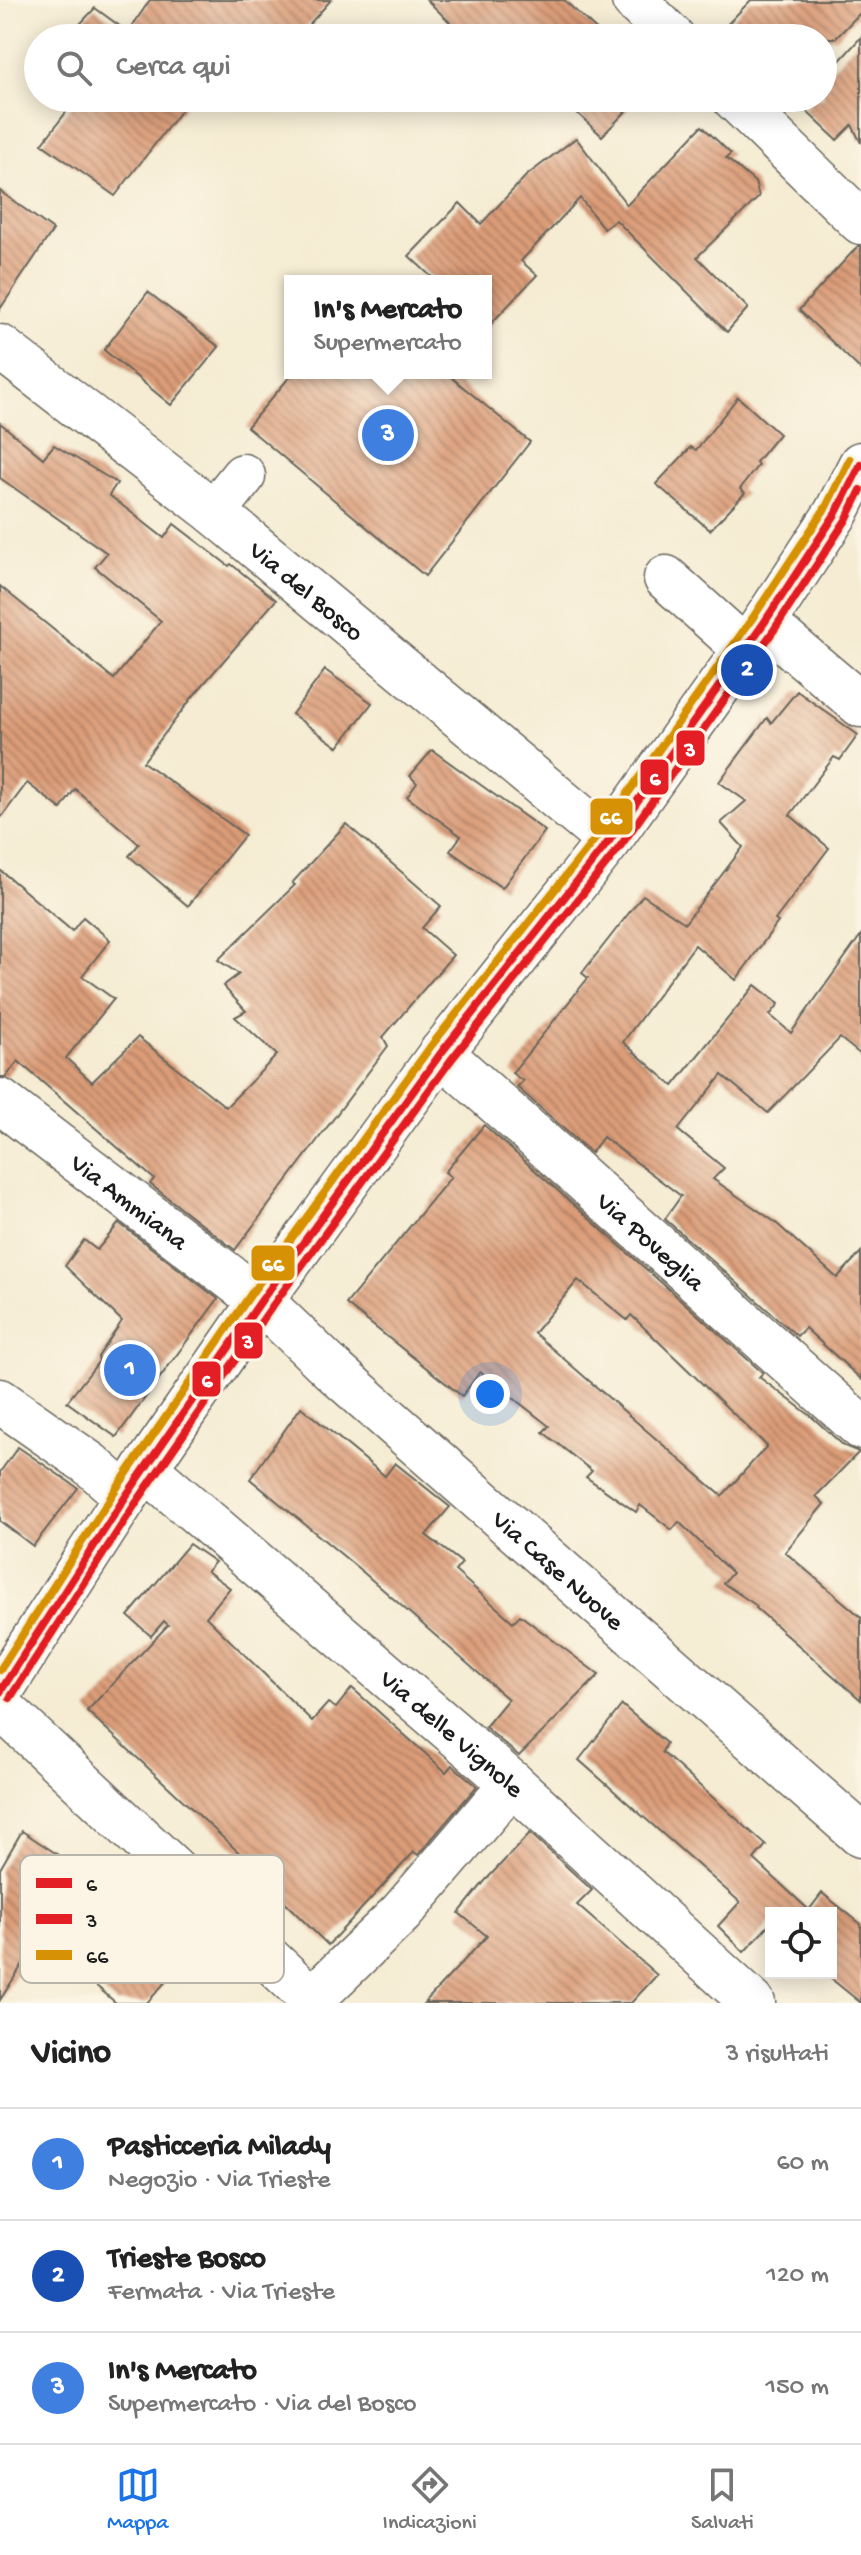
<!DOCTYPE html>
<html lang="it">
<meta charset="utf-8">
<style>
:root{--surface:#fff;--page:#f6f6f6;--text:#222;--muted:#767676;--line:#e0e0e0;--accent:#1a73e8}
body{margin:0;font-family:"Gochi Hand",sans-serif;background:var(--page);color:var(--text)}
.controls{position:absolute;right:24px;bottom:24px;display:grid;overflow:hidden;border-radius:0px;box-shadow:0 4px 20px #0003}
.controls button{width:72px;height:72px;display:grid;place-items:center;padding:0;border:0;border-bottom:2px solid var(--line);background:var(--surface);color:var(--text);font:40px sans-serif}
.you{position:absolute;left:490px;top:1394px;width:28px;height:28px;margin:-20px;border:6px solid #fff;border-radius:50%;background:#1a73e8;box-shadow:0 0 0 12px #1a73e833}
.badge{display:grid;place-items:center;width:52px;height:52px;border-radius:50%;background:var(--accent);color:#fff;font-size:26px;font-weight:700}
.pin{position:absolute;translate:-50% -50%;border:4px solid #fff;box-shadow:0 2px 8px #0006}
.popup{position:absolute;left:284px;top:275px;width:208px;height:104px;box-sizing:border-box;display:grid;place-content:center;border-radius:0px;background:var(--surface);filter:drop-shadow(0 2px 6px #0005);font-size:26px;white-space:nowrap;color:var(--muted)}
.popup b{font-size:30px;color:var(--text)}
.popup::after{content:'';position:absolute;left:50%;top:100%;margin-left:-16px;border:16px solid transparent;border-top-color:var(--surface)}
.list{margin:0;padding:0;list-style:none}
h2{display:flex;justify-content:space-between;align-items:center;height:104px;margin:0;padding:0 32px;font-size:34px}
h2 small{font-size:26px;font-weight:400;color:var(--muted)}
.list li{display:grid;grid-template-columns:52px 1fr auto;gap:24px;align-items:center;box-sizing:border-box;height:112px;padding:0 32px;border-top:2px solid var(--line)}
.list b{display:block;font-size:30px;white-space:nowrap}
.list p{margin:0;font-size:26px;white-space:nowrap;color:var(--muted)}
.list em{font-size:26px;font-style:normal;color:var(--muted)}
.icon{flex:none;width:44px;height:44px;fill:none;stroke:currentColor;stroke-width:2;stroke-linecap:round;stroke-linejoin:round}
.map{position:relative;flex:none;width:861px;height:2003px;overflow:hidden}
.search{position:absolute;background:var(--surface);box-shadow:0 4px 20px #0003;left:24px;right:24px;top:24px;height:88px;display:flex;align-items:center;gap:20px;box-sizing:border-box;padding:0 28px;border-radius:44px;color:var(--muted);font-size:30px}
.sheet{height:440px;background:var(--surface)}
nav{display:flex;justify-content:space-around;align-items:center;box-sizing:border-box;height:112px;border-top:2px solid var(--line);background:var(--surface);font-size:22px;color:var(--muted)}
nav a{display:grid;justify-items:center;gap:4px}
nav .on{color:var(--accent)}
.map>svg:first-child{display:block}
.building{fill:url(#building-back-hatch);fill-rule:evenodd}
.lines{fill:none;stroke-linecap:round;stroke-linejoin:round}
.minor-casing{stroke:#68655c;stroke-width:47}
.minor{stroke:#fff;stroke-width:44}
.bus-1-casing{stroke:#fcf5e5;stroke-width:14}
.bus-2-casing{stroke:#fcf5e5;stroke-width:14}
.bus-3-casing{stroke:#fcf5e5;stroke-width:14}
.bus-1{stroke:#e31e24;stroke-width:8}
.bus-2{stroke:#e31e24;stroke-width:8}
.bus-3{stroke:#d69104;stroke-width:8}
.labels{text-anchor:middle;stroke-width:6;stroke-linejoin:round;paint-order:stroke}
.street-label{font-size:26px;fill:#1c1c1c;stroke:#fcf5e5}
.key{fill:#fcf5e5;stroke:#b9b4a9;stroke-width:2}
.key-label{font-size:22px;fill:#1c1c1c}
.line-badge{stroke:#fcf5e5;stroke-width:3}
.badge-label{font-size:22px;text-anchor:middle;font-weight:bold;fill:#fff}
</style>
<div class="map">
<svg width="861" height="2003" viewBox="0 0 861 2003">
<defs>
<pattern id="building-back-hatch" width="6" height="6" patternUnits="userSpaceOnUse" patternTransform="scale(2)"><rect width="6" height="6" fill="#db9c78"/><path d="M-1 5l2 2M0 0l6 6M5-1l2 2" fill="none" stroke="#b17e62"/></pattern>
</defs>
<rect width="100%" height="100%" fill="#fcf5e5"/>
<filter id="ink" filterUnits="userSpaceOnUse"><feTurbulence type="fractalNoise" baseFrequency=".0125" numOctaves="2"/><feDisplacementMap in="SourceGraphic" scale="16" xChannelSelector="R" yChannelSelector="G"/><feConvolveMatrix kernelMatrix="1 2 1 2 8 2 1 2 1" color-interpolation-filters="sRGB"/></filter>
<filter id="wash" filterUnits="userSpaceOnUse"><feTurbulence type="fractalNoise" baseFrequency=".006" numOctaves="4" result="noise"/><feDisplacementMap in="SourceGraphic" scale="32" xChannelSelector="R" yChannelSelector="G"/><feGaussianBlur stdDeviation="1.8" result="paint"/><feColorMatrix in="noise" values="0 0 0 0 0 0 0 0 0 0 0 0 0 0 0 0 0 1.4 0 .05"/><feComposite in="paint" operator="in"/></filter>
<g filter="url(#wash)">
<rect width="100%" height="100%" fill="#f5ecd3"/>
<g id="blocks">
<!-- building -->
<g class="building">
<polygon points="150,0 331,0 297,38 67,38 95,8 128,32"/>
<polygon points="427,0 564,0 605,38 466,38"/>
<polygon points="751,0 861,0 861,12 836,38 714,38"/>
<polygon points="861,37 861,143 852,125 837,140 804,109 814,98 823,98 823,89 829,83 826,76"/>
<polygon points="77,98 181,98 179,100 185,105 115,196 42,144"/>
<polygon points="561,98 639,98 602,136"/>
<polygon points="702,126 731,154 726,158 755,182 759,197 697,257 748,308 727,332 616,220 604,229 580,198 521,261 537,275 486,329 486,281 436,281 409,256 460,203 481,224 526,176 576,138 627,205"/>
<polygon points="0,191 53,230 0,309"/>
<polygon points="858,246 861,246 861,370 799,310"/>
<polygon points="148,292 219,347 171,405 104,350"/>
<polygon points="293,373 446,373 530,442 425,576 247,427"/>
<polygon points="738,397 779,434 756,462 758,465 740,489 745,493 710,530 656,484 691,447 696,450"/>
<polygon points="0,423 43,458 54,445 117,483 109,495 164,538 174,524 229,566 231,564 276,600 195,694 143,762 245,835 188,906 129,856 139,844 75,789 61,809 27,783 0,819 0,586 114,679 161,621 95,567 107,553 0,478"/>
<polygon points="325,670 372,703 338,747 292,714"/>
<polygon points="797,691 858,735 840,760 834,757 790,815 829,848 775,920 778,922 736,980 695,945 623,1042 673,1086 755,985 779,1004 770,1015 791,1033 861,935 861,1055 840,1038 768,1113 722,1075 678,1130 724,1168 713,1179 775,1222 837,1278 861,1252 861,1379 805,1328 797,1336 665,1219 681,1196 603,1137 591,1153 517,1087 523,1081 512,1073 588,978 582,973 643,895 685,923 743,847 721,823 746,801 719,782 767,718 771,723"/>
<polygon points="432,750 545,831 502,888 450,851 461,836 407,797 417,783 410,776"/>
<polygon points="346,824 441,906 422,928 453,955 383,1037 388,1046 235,1250 150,1184 154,1179 18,1061 6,1077 0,1077 0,870 72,931 83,917 110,940 82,976 114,999 66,1058 92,1082 138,1037 226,1107 277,1055 235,1017 246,1011 223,986 239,974 218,960 295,885 292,883"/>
<path d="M 484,1125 L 763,1373 L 759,1377 L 811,1416 L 844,1446 L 859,1452 L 816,1496 L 824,1504 L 785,1552 L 861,1617 L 861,1700 L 756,1608 L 757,1606 L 723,1583 L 732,1573 L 679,1522 L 672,1530 L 640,1505 L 636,1512 L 586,1477 L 592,1471 L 543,1432 L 549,1426 L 480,1372 L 462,1396 L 346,1304 L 451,1177 L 445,1172 ZM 578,1280 L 627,1320 L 631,1315 L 767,1446 L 722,1496 L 534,1333 Z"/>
<polygon points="119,1223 218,1299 116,1437 67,1402 99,1361 98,1357 122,1321 65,1266 84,1240 97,1250"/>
<polygon points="301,1407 385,1476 395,1463 450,1507 426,1535 462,1563 455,1571 513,1622 520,1615 599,1675 519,1756 485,1727 508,1699 364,1573 250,1479"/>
<polygon points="18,1447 78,1488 33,1546 0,1521 0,1472"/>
<polygon points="189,1544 215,1562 207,1571 230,1588 206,1617 312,1721 328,1703 336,1708 352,1688 446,1772 452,1765 477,1786 418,1855 414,1852 328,1945 270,1888 242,1865 247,1860 87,1711 168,1625 164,1621 151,1636 128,1616"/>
<polygon points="622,1705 666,1743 662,1752 766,1845 754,1859 809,1910 822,1893 861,1924 861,2003 824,1973 831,1973 831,1913 771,1913 771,1926 769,1925 744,1952 718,1926 740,1902 579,1760"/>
<polygon points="22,1831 72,1864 181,1964 147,2003 116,2003 40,1937 0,2000 0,1869"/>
<polygon points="530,1833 592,1890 577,1905 657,1975 631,2003 424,2003 487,1936 459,1913 484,1882"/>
</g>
</g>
</g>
<g filter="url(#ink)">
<use href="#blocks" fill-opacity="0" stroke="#68655c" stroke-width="2"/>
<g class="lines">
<!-- minor casing -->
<g class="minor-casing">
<g id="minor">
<polyline points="634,0 673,38"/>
<polyline points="734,98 861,222"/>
<path id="s1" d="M 0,347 L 214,512 L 609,841"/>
<polyline points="214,512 243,476"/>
<polyline points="666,578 745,649"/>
<polyline points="764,623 861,705"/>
<path id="s2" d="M 441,1053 L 861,1427"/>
<path id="s3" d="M 0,1101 L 261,1301 L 333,1370 L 861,1835"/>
<polyline points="0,1401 90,1464 126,1496"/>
<path id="s4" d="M 145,1468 L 512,1783 L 753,2003"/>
<polyline points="0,1692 126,1496 261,1301 441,1053 609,841 764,623 836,513 861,464"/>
<polyline points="0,1706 316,2003"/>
<polyline points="308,2003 401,1913 512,1783"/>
</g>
</g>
<!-- minor -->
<use href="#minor" class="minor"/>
<!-- bus-1 casing -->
<g class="bus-1-casing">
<polyline id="bus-1" points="0,1692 126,1496 261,1301 441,1053 609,841 764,623 836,513 861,464"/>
</g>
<!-- bus-2 casing -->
<g class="bus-2-casing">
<polyline id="bus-2" points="10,1698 136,1503 271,1308 451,1060 619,848 774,630 846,520 861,490"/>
</g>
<!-- bus-3 casing -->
<g class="bus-3-casing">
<polyline id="bus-3" points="0,1670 116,1489 251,1294 431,1046 599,834 754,616 826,507 850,459"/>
</g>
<!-- bus-1 -->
<use href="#bus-1" class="bus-1"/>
<!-- bus-2 -->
<use href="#bus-2" class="bus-2"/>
<!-- bus-3 -->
<use href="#bus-3" class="bus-3"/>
</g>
</g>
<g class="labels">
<!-- street labels -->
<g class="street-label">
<text dy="9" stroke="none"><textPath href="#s1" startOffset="392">Via del Bosco</textPath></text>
<text dy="9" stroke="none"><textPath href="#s3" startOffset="164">Via Ammiana</textPath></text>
<text dy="9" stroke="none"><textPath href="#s2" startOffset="282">Via Poveglia</textPath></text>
<text dy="9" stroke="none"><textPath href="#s3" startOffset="730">Via Case Nuove</textPath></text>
<text dy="9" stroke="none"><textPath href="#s4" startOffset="406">Via delle Vignole</textPath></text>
</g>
</g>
<!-- legend -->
<rect x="20" y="1855" width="264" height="128" rx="12" class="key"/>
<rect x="36" y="1878" width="36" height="10" fill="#e31e24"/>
<rect x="36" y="1914" width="36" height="10" fill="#e31e24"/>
<rect x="36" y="1950" width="36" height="10" fill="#d69104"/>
<g class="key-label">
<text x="86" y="1891">6</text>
<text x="86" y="1927">3</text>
<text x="86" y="1963">66</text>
</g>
<g class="line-badge">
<rect x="675" y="729" width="31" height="38" rx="8" fill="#e31e24"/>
<rect x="639" y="758" width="31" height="38" rx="8" fill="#e31e24"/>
<rect x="589" y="797" width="45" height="39" rx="8" fill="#d69104"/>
<rect x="250" y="1244" width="46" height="38" rx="8" fill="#d69104"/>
<rect x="233" y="1321" width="31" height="39" rx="8" fill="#e31e24"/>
<rect x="191" y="1360" width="31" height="38" rx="8" fill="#e31e24"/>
</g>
<g class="badge-label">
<text x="690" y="756">3</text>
<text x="655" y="785">6</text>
<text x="611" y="824">66</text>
<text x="273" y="1271">66</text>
<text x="248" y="1348">3</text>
<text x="207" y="1387">6</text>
</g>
</svg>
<div class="controls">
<button><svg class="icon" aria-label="locate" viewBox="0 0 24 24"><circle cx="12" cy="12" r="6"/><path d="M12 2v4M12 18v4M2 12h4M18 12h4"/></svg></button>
</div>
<div class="you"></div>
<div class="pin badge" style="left:130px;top:1370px;background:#3f7fe0">1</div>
<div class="pin badge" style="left:747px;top:670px;background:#1a4fb4">2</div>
<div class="pin badge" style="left:388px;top:435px;background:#3f7fe0">3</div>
<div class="popup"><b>In's Mercato</b>Supermercato</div>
<div class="search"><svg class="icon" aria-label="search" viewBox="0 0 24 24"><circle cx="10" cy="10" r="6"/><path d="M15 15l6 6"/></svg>Cerca qui</div>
</div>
<section class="sheet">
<h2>Vicino<small>3 risultati</small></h2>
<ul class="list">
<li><span class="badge" style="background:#3f7fe0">1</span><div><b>Pasticceria Milady</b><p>Negozio · Via Trieste</p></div><em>60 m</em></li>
<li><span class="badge" style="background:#1a4fb4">2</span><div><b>Trieste Bosco</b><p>Fermata · Via Trieste</p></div><em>120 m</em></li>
<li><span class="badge" style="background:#3f7fe0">3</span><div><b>In's Mercato</b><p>Supermercato · Via del Bosco</p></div><em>150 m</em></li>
</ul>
</section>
<nav>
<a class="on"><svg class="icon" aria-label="map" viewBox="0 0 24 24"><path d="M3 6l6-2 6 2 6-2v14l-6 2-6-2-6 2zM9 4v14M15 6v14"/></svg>Mappa</a>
<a><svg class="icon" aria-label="directions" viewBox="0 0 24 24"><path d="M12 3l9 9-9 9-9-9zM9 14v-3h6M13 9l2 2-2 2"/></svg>Indicazioni</a>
<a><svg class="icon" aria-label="saved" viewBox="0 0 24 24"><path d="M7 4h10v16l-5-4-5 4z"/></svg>Salvati</a>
</nav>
